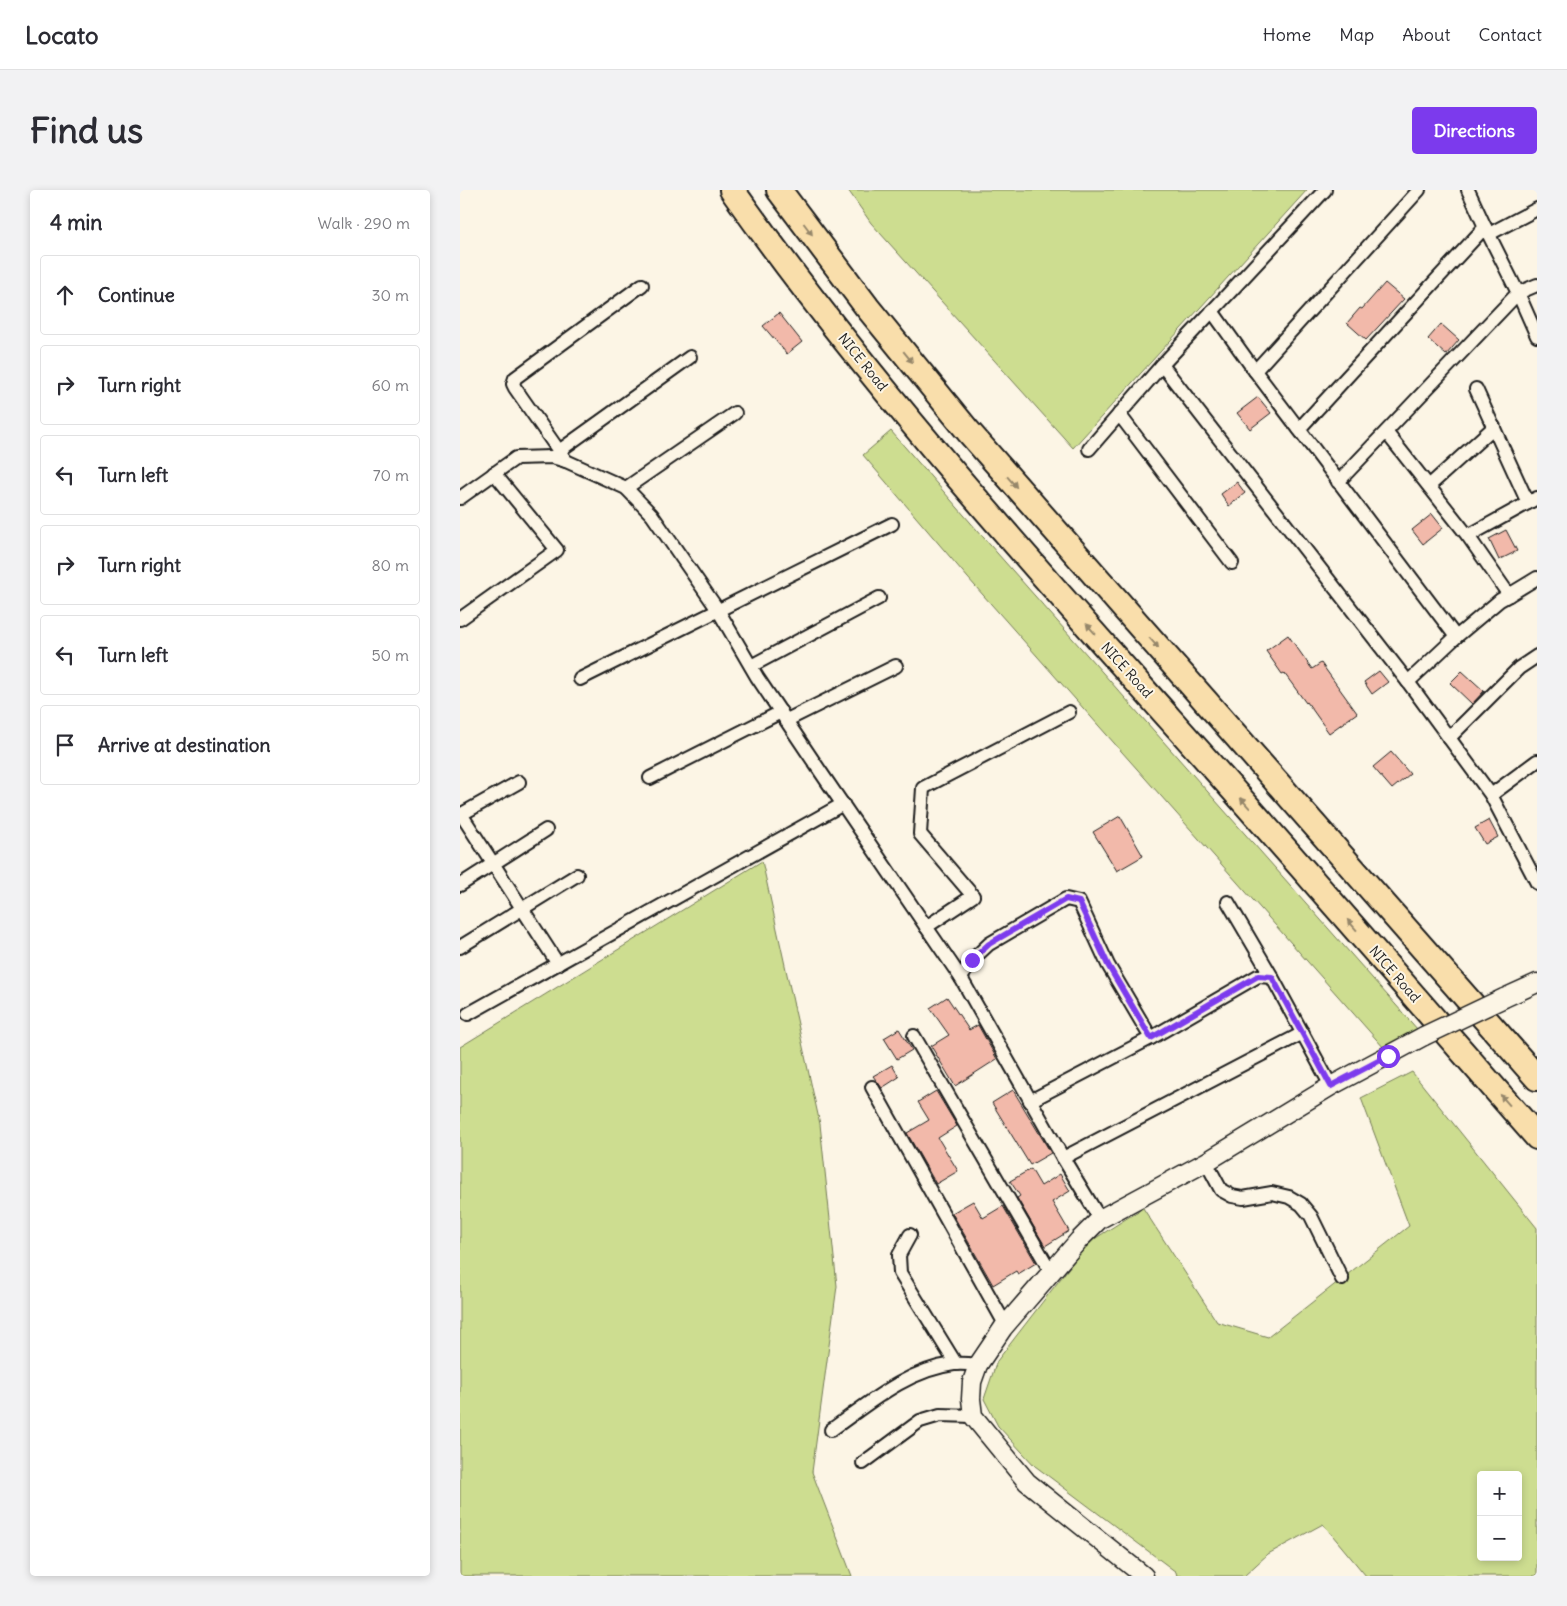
<!DOCTYPE html>
<meta charset="utf-8">
<style>
:root{--surface:#fff;--page:#f2f2f3;--text:#2b2b33;--muted:#7c7c81;--line:#e1e1e2;--accent:#7c3aed}
body{margin:0;font-family:Delius,sans-serif;background:var(--page);color:var(--text)}
.controls{position:absolute;right:15px;bottom:15px;display:grid;overflow:hidden;border-radius:5px;box-shadow:0 2px 8px #0003}
.controls button{width:45px;height:45px;display:grid;place-items:center;padding:0;border:0;border-bottom:1px solid var(--line);background:var(--surface);color:var(--text);font:25px sans-serif}
.stop{position:absolute;width:15px;height:15px;margin:-11px;border:4px solid #7c3aed;border-radius:50%;background:#fff}
.stop.end{background:#7c3aed;border-color:#fff;box-shadow:0 1px 5px #0008}
.list{margin:0;padding:0;list-style:none}
h2{display:flex;justify-content:space-between;align-items:center;height:65px;margin:0;padding:0 20px;font-size:21px}
h2 small{font-size:16px;font-weight:400;color:var(--muted)}
.list li{display:grid;grid-template-columns:32px 1fr auto;gap:15px;align-items:center;box-sizing:border-box;height:80px;margin:0 10px 10px;padding:0 10px;border:1px solid var(--line);border-radius:5px}
.list b{display:block;font-size:19px;white-space:nowrap}
.list em{font-size:16px;font-style:normal;color:var(--muted)}
.icon{flex:none;width:28px;height:28px;fill:none;stroke:currentColor;stroke-width:2;stroke-linecap:round;stroke-linejoin:round}
.map{position:relative;flex:none;width:1077px;height:1386px;overflow:hidden;border-radius:5px}
header{display:flex;align-items:center;gap:30px;box-sizing:border-box;height:70px;padding:0 25px;background:var(--surface);border-bottom:1px solid var(--line)}
header strong{font-size:24px}
nav{display:flex;gap:28px;margin-inline-start:auto;font-size:18px}
.intro{display:flex;align-items:center;justify-content:space-between;box-sizing:border-box;height:120px;padding:0 30px}
h1{margin:0;font-size:35px}
.button{padding:12px 22px;border-radius:5px;background:var(--accent);color:#fff;font-size:18px;font-weight:700}
main{display:flex;gap:30px;padding:0 30px}
aside{flex:1;background:var(--surface);border-radius:5px;box-shadow:0 2px 8px #0003}
.map>svg:first-child{display:block}
.green{fill:#cddd90;stroke:#747c56;fill-rule:evenodd}
.building{fill:#f2b9aa;stroke:#1c1c1c}
.lines{fill:none;stroke-linecap:round;stroke-linejoin:round}
.street-casing{stroke:#1c1c1c;stroke-width:16}
.secondary-casing{stroke:#1c1c1c;stroke-width:21}
.highway-casing{stroke:#1c1c1c;stroke-width:28}
.street{stroke:#fcf5e5;stroke-width:12}
.secondary{stroke:#fcf5e5;stroke-width:18}
.highway{stroke:#f9deab;stroke-width:24}
.secondary-bridge-casing{stroke:#1c1c1c;stroke-width:21;stroke-linecap:butt}
.secondary-bridge{stroke:#fcf5e5;stroke-width:18}
.oneway{fill:#96876b}
.route{stroke:#7c3aed;stroke-width:6}
.labels{text-anchor:middle;stroke-width:4;stroke-linejoin:round;paint-order:stroke}
.street-label{font-size:14px;fill:#1c1c1c;stroke:#fcf5e5}
</style>
<header>
<strong>Locato</strong>
<nav><a>Home</a><a>Map</a><a>About</a><a>Contact</a></nav>
</header>
<div class="intro"><h1>Find us</h1><a class="button">Directions</a></div>
<main>
<aside>
<h2>4 min<small>Walk · 290 m</small></h2>
<ul class="list">
<li><svg class="icon" aria-label="ahead" viewBox="0 0 24 24"><path d="M12 20V5M6 11l6-6 6 6"/></svg><div><b>Continue</b></div><em>30 m</em></li>
<li><svg class="icon" aria-label="right" viewBox="0 0 24 24"><path d="M7 20v-9h11M14 6l5 5-5 5"/></svg><div><b>Turn right</b></div><em>60 m</em></li>
<li><svg class="icon" aria-label="left" viewBox="0 0 24 24"><path d="M17 20v-9H6M10 6l-5 5 5 5"/></svg><div><b>Turn left</b></div><em>70 m</em></li>
<li><svg class="icon" aria-label="right" viewBox="0 0 24 24"><path d="M7 20v-9h11M14 6l5 5-5 5"/></svg><div><b>Turn right</b></div><em>80 m</em></li>
<li><svg class="icon" aria-label="left" viewBox="0 0 24 24"><path d="M17 20v-9H6M10 6l-5 5 5 5"/></svg><div><b>Turn left</b></div><em>50 m</em></li>
<li><svg class="icon" aria-label="arrive" viewBox="0 0 24 24"><path d="M6 21V4h12l-3 4 3 4H6"/></svg><div><b>Arrive at destination</b></div></li>
</ul>
</aside>
<div class="map">
<svg width="1077" height="1386" viewBox="0 0 1077 1386">
<rect width="100%" height="100%" fill="#fcf5e5"/>
<filter id="ink" filterUnits="userSpaceOnUse"><feTurbulence type="fractalNoise" baseFrequency=".02" numOctaves="2"/><feDisplacementMap in="SourceGraphic" scale="10" xChannelSelector="R" yChannelSelector="G"/><feConvolveMatrix kernelMatrix="1 2 1 2 8 2 1 2 1" color-interpolation-filters="sRGB"/></filter>
<g filter="url(#ink)">
<!-- green -->
<g class="green">
<polygon points="388,0 847,0 613,258 411,33"/>
<polygon points="431,241 537,363 958,840 924,858 508,388 403,265"/>
<polygon points="302,671 360,934 377,1096 352,1282 392,1386 0,1386 0,857"/>
<path d="M 952,882 L 1077,1038 L 1077,1386 L 906,1386 L 863,1334 L 808,1364 L 784,1386 L 717,1386 L 716,1382 L 575,1276 L 538,1236 L 524,1209 L 537,1171 L 628,1053 L 683,1018 L 757,1132 L 808,1147 L 949,1036 L 901,908 ZM 1021,1285 L 1058,1285 L 1058,1367 L 1021,1367 Z"/>
</g>
<!-- building -->
<g class="building">
<polygon points="925,93 944,109 906,150 887,133 900,118 902,119"/>
<polygon points="319,123 342,152 327,164 303,136"/>
<polygon points="981,134 999,150 986,165 968,149"/>
<polygon points="798,207 811,223 790,239 777,223"/>
<polygon points="777,292 785,303 769,316 761,304"/>
<polygon points="972,324 983,338 963,354 952,340"/>
<polygon points="1046,340 1057,361 1039,370 1029,349"/>
<polygon points="828,445 852,479 861,473 897,523 869,543 847,512 846,513 824,483 822,484 806,461"/>
<polygon points="919,481 928,492 912,504 904,492"/>
<polygon points="1002,481 1024,501 1012,514 990,493"/>
<polygon points="931,562 950,584 932,599 913,577"/>
<polygon points="660,626 683,666 657,681 633,642"/>
<polygon points="1029,630 1038,647 1025,654 1015,638"/>
<polygon points="487,807 509,840 518,835 537,869 495,896 471,856 489,845 470,818"/>
<polygon points="439,839 452,860 437,869 424,848"/>
<polygon points="432,875 439,887 422,898 413,886"/>
<polygon points="553,900 591,963 570,975 532,913"/>
<polygon points="476,901 497,936 478,948 498,981 476,994 447,943 469,930 458,912"/>
<polygon points="571,979 581,996 600,984 610,1001 592,1012 609,1041 585,1056 557,1008 560,1006 550,991"/>
<polygon points="513,1011 523,1028 543,1016 576,1073 558,1084 556,1081 533,1095 492,1023"/>
</g>
<g class="lines">
<!-- street casing -->
<g class="street-casing">
<g id="street">
<polyline points="865,0 702,175 948,492 1031,605 1077,693"/>
<polyline points="1029,44 1077,19"/>
<polyline points="1077,95 1058,103 1077,146"/>
<polyline points="752,121 795,181 959,0"/>
<polyline points="795,181 996,447 948,492"/>
<polyline points="1016,199 1068,313"/>
<polyline points="659,224 772,373"/>
<polyline points="839,239 1025,37 1008,0"/>
<polyline points="926,242 1008,346 1049,405 1040,410 996,447"/>
<polyline points="629,259 702,175"/>
<polyline points="99,261 230,167"/>
<polyline points="106,271 55,198 53,194 55,188 182,95"/>
<polyline points="878,292 1058,103 1025,37"/>
<polyline points="969,296 1034,237"/>
<polyline points="166,298 275,223"/>
<polyline points="0,308 56,268 92,267 106,271 166,298 192,325 258,420 297,487 360,581 501,788 603,968 640,1029"/>
<polyline points="1008,346 1077,308"/>
<polyline points="1049,405 1077,388"/>
<polyline points="0,429 97,360 34,283"/>
<polyline points="291,476 419,408"/>
<polyline points="120,489 432,334"/>
<polyline points="327,530 436,476"/>
<polyline points="989,548 1059,478 1077,466"/>
<polyline points="190,588 321,522"/>
<polyline points="1031,605 1077,571"/>
<polyline points="1,624 98,774"/>
<polyline points="0,625 59,592"/>
<polyline points="0,695 86,640"/>
<polyline points="768,712 812,787"/>
<polyline points="466,737 513,706 460,644 463,598 609,522"/>
<polyline points="0,757 117,685"/>
<polyline points="501,788 512,770 529,754 606,709 619,712 648,775 691,848 798,786 812,787 871,896"/>
<polyline points="8,824 383,614"/>
<polyline points="454,846 591,1082"/>
<polyline points="412,897 545,1134"/>
<polyline points="570,911 691,848"/>
<polyline points="603,968 843,843"/>
<polyline points="746,972 761,1000 772,1006 783,1008 812,1003 829,1007 841,1014 851,1026 882,1089"/>
<polyline points="450,1045 439,1065 440,1083 496,1174"/>
<path d="M 371,1240 C 409,1213 447,1180 494,1174 C 502,1173 510,1174 518,1175"/>
<polyline points="403,1273 460,1231 480,1225 513,1226"/>
</g>
</g>
<!-- secondary casing -->
<g class="secondary-casing">
<g id="secondary">
<polyline points="1044,808 1077,793"/>
<polyline points="684,1386 567,1292 513,1226 511,1209 512,1192 518,1175 543,1138 619,1050 640,1029 746,972 871,896 964,846"/>
</g>
</g>
<!-- highway casing -->
<g class="highway-casing">
<g id="highway">
<path d="M 272,0 C 404,187 558,358 710,529 C 834,667 955,808 1077,947"/>
<polyline points="319,0 407,117 508,241 1077,888"/>
</g>
</g>
<!-- street -->
<use href="#street" class="street"/>
<!-- secondary -->
<use href="#secondary" class="secondary"/>
<!-- highway -->
<use href="#highway" class="highway"/>
<!-- secondary-bridge casing -->
<g class="secondary-bridge-casing">
<polyline id="secondary-bridge" points="964,846 1044,808"/>
</g>
<!-- secondary-bridge -->
<use href="#secondary-bridge" class="secondary-bridge"/>
</g>
<!-- one-way arrows -->
<defs><path id="oneway-solid" d="M-6-.8H1V-3.2L6.5 0L1 3.2V.8H-6Z" transform="scale(1.25)"/></defs>
<g class="oneway">
<use href="#oneway-solid" transform="translate(348 39) rotate(53)"/>
<use href="#oneway-solid" transform="translate(448 167) rotate(51)"/>
<use href="#oneway-solid" transform="translate(552 292) rotate(49)"/>
<use href="#oneway-solid" transform="translate(631 439) rotate(-132)"/>
<use href="#oneway-solid" transform="translate(694 453) rotate(49)"/>
<use href="#oneway-solid" transform="translate(785 613) rotate(-132)"/>
<use href="#oneway-solid" transform="translate(892 735) rotate(-131)"/>
<use href="#oneway-solid" transform="translate(1045 910) rotate(-131)"/>
</g>
</g>
<g class="lines" filter="url(#ink)">
<!-- route -->
<polyline class="route" points="512,770 529,754 606,709 619,712 648,775 691,848 798,786 812,787 871,896 928,866"/>
</g>
<g class="labels">
<!-- street labels -->
<g class="street-label">
<text transform="translate(403 172) rotate(51)" y="5">NICE Road</text>
<text transform="translate(667 480) rotate(48)" y="5">NICE Road</text>
<text transform="translate(935 784) rotate(49)" y="5">NICE Road</text>
</g>
</g>
</svg>
<div class="controls">
<button>+</button>
<button>−</button>
</div>
<div class="stop" style="left:928px;top:866px"></div>
<div class="stop end" style="left:512px;top:770px"></div>
</div>
</main>
